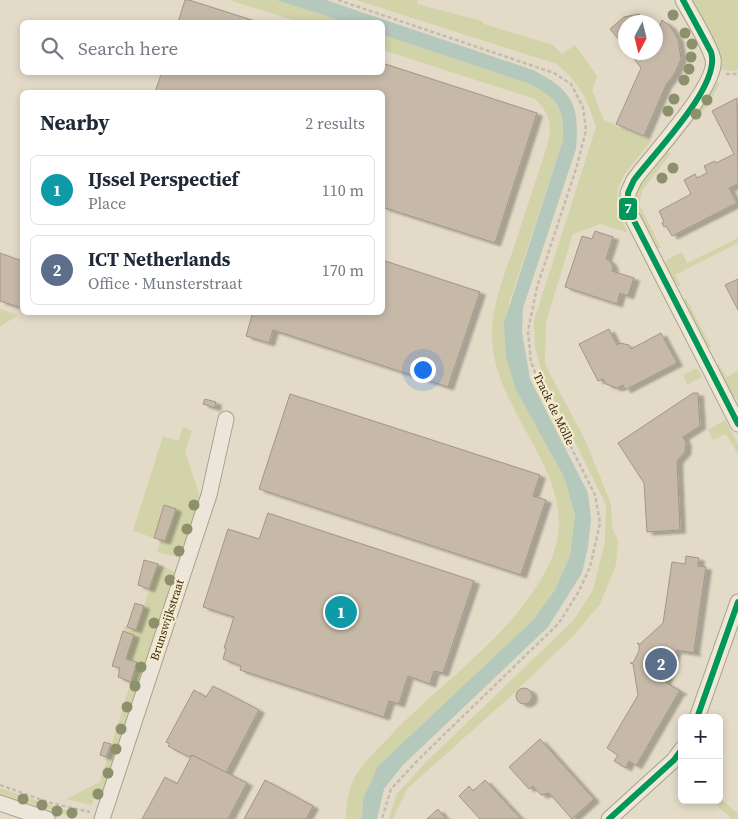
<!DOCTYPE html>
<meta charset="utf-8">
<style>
:root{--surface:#fff;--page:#f6f6f7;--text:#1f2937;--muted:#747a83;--line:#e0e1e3;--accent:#726757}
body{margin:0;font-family:"Source Serif 4",serif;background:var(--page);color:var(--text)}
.controls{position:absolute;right:15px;bottom:15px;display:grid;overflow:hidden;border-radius:8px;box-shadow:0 2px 8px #0003}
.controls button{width:45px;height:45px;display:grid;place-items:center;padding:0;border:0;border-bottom:1px solid var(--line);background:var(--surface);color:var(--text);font:25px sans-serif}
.compass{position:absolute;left:618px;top:15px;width:45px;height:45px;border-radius:50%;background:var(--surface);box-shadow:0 2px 8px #0003;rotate:187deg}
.you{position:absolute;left:422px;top:369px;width:18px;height:18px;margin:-12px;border:4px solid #fff;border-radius:50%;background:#1a73e8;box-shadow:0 0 0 8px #1a73e833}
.badge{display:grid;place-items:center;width:32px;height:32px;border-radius:50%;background:var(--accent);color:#fff;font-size:16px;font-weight:700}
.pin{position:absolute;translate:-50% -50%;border:2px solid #fff;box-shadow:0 1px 5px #0006}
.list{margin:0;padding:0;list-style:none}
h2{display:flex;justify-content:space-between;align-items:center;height:65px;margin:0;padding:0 20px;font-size:21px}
h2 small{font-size:16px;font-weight:400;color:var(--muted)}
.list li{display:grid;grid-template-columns:32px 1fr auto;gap:15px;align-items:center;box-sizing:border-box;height:70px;margin:0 10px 10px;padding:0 10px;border:1px solid var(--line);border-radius:8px}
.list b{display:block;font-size:19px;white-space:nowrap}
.list p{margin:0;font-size:16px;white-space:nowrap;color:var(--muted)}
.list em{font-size:16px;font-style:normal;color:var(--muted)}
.icon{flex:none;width:28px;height:28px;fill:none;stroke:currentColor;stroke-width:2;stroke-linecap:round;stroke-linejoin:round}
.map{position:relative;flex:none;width:738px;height:819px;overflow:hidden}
.search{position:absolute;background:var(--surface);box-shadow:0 2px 8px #0003;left:20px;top:20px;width:365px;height:55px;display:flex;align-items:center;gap:12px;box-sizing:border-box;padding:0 18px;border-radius:8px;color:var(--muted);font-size:19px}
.panel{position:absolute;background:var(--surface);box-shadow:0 2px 8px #0003;left:20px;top:90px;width:365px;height:225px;border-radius:8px}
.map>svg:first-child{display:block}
.green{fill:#d2d3a8}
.water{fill:#b4c8bc}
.building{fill:#c7b9a8;stroke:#a39687;filter:url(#shadow)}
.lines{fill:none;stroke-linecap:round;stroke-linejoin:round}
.minor-casing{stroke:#a8a091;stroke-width:17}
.path{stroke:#c3bcb1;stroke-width:2.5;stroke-dasharray:4 2.5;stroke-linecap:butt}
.minor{stroke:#ebe6d9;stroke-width:15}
.bus-1-casing{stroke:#f6ebcb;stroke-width:10}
.bus-1{stroke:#00965e;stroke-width:6}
.tree{fill:#8c906b}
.labels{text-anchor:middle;stroke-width:4.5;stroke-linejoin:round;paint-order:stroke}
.street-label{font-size:12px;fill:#35281a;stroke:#f6ebcb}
.line-badge{stroke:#f6ebcb;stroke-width:2}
.badge-label{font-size:14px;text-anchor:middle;font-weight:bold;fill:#fff}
</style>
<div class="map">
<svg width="738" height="819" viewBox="0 0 738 819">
<defs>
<filter id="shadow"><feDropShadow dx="5.5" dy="3" stdDeviation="1" flood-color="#0004"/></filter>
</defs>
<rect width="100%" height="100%" fill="#e3dbc7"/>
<!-- green -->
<g class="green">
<polygon points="229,0 276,0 345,22 299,22"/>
<path d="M 356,0 L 418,0 L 417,4 L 482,21 L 484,24 L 553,45 L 562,54 L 575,45 L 597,76 L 592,91 L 604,120 L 651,141 C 623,178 604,187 628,233 L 601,224 L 573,234 L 546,322 L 545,364 L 586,442 L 611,504 L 612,528 L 618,540 L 616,565 L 600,604 L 573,636 L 513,694 L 407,789 L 393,819 L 389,819 L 396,795 L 426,762 L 573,621 L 593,590 L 605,541 L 606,505 L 543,377 L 535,347 L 534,321 L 596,127 C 587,98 580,84 557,64 Z"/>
<polygon points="692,0 738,0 738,69 735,71 718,70"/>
<path d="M 383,35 L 527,83 C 557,97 563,107 563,140 L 509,303 L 516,390 L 564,477 L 575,515 L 570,556 L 555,590 L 533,620 L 378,766 L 363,799 L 362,819 L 346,819 C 346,806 348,793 353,781 C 360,764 378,749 390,736 C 441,682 517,632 549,564 C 589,481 494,418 492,338 C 491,306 504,276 514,247 C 525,212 537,178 548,143 C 552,122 550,114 535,99 L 383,50 Z"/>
<polygon points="715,82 720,83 710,102 695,120 692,118"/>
<path d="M 664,151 L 671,153 L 642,191 L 639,204 L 661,248 L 655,248 C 627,193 628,200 664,151 Z"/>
<polygon points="738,238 738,243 675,275 681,286 674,286 664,265 667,260 682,252 687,263"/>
<polygon points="686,298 711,347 706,349 682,302"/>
<polygon points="0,309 18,315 0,327"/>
<polygon points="718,363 727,377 738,371 738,402 736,397 732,398 716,365"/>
<polygon points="697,368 702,377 687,385 683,375"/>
<polygon points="725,420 738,444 738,454 726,434 713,440 708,430"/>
<polygon points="183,427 192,431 185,451 200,497 181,558 157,552 161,540 165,541 175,509 164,506 154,538 133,531 163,436 178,441"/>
<polygon points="158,564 176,572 101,799 94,797 92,805 66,799 100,782 137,662 126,659 134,635 123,631 125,626 136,630"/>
<polygon points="0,788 62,809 75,811 75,815 73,817 0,794"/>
<polygon points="719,797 738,814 738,819 732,819 711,800 719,800"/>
</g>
<!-- water -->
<path class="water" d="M 276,0 L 326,0 L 533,70 C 572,90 580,104 576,149 L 523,308 L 522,332 L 530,379 L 588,493 L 591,518 L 588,547 L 582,573 L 548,627 L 402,766 L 384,789 L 377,819 L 362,819 L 363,799 L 378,766 L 533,620 L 555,590 L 570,556 L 575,515 L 564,477 L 516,390 L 506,357 L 504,323 L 563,140 C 564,107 557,97 527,83 L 383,35 L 382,22 L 345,22 Z"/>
<!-- building -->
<g class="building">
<polygon points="185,0 189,0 258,22 178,22"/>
<polygon points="639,14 644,22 626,22 626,48 610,29 624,17"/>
<polygon points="662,20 670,26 678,39 681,59 675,73 666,85 644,136 616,124 641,68 629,52 656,52 656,35"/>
<polygon points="382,63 537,113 495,243 382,207 382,92 155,92 162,72 382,72"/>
<polygon points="737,98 738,184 729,188 737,203 672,236 666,226 664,227 662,223 664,222 659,211 691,194 684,180 695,174 697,178 707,173 704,166 715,161 716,163 734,154 712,111"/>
<polygon points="595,231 613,237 606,259 610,261 613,267 612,271 634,278 628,296 620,293 617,304 565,287 582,236 592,239"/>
<polygon points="0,253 22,261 22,308 0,301"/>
<polygon points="382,260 480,292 448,387 273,330 269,343 246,336 253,312 382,312"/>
<polygon points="738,279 738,310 725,285"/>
<polygon points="609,329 617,345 620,343 629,345 631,349 661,333 677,363 625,390 623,385 617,388 606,384 603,379 598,381 579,344"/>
<polygon points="693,393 698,393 700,426 683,437 686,443 685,452 677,461 680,530 647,532 644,483 618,443"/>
<polygon points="290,394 540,475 533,496 546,500 521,575 259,489"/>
<polygon points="205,399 216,402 215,408 203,404"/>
<polygon points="164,505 176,509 165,541 154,538"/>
<polygon points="268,513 474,581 443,673 434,671 430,684 408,676 399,704 389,701 384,717 240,670 241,666 223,659 226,648 224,648 234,617 203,607 228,529 259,539"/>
<polygon points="686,556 699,558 698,566 706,567 694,651 696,653 676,650 665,682 682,692 679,692 636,766 629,761 626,768 614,761 618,755 607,748 638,695 633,664 630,663 633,663 639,651 639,645 637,643 640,644 663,623 672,562 685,564"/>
<polygon points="144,560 158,564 149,589 138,585"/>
<polygon points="135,603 144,606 136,630 127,627"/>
<polygon points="123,631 134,635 126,659 137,662 131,682 118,677 120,668 112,666"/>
<polygon points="213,686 259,710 226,773 192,755 189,757 168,746 170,744 166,742 194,690 206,697"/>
<circle cx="524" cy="696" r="8"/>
<polygon points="540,739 594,799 572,819 549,793 541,795 533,786 529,789 509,767"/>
<polygon points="104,742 111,744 106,757 100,755"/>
<polygon points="192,755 247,783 228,819 142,819 165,777 177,784"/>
<polygon points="265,780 313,806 306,819 244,819"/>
<polygon points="485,780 521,819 480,819 459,796 469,786 473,791"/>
<polygon points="438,809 446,819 427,819"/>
</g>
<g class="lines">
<!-- minor casing -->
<g class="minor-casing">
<g id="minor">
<path d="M 683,0 C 692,17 708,41 713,59 C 719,85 650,157 634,180 L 628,193 L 628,209 L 738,424"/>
<polyline points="697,718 738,602"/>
<polyline points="0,803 47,819"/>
<polyline points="102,819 209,495 226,419"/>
<polyline points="609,819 674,760 682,749"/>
</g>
</g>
<!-- path -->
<g class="path">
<polyline points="338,0 554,73 571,84 583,107 586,130 576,169 537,287 528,331 531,362 541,387 595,495 600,523 590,567 579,591 559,623 420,758 391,789 382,819"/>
<polyline points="726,74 738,74"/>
<polyline points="0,785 51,803 90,812"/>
</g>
<!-- minor -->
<use href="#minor" class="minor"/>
<!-- bus-1 casing -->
<g class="bus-1-casing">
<g id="bus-1">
<path d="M 683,0 L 711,52 C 722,85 654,153 634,180 L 628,193 L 628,209 L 738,424"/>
<polyline points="697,718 738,602"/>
<polyline points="609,819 674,760 682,749"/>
</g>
</g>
<!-- bus-1 -->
<use href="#bus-1" class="bus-1"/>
</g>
<!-- trees -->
<g class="tree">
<circle cx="673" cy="15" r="5.5"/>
<circle cx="685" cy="33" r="5.5"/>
<circle cx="692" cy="44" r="5.5"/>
<circle cx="691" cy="57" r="5.5"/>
<circle cx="689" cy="69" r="5.5"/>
<circle cx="684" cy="80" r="5.5"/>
<circle cx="674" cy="99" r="5.5"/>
<circle cx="707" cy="100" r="5.5"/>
<circle cx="668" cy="111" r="5.5"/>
<circle cx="696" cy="114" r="5.5"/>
<circle cx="673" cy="168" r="5.5"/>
<circle cx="662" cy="178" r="5.5"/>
<circle cx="194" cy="505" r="5.5"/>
<circle cx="187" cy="529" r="5.5"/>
<circle cx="179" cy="551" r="5.5"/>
<circle cx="170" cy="580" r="5.5"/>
<circle cx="154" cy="623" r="5.5"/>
<circle cx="141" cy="667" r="5.5"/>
<circle cx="135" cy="686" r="5.5"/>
<circle cx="127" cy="707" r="5.5"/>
<circle cx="121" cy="729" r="5.5"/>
<circle cx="116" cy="749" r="5.5"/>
<circle cx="108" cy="773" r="5.5"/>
<circle cx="98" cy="794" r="5.5"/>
<circle cx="23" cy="799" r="5.5"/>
<circle cx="42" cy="805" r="5.5"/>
<circle cx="57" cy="811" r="5.5"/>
<circle cx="72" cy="813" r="5.5"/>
</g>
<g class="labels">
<!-- street labels -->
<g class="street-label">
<text transform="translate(554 409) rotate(64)" y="4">Track de Mölle</text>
<text transform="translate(167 620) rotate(-72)" y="4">Brunswijkstraat</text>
</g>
</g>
<rect class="line-badge" x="618" y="197" width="20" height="24" rx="5" fill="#00965e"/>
<g class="badge-label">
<text x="628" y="213">7</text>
</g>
</svg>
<div class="controls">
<button>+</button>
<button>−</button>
</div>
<svg class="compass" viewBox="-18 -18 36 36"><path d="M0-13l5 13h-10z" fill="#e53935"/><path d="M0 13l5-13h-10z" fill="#747a83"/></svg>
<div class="you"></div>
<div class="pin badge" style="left:341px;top:612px;background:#0f9aa8">1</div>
<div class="pin badge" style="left:661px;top:664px;background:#5c6f8a">2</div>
<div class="search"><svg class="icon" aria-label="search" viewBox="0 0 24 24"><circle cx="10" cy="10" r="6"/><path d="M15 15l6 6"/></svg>Search here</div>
<section class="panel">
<h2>Nearby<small>2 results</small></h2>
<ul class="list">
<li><span class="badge" style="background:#0f9aa8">1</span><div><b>IJssel Perspectief</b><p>Place</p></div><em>110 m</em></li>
<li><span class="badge" style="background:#5c6f8a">2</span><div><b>ICT Netherlands</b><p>Office · Munsterstraat</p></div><em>170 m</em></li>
</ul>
</section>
</div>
